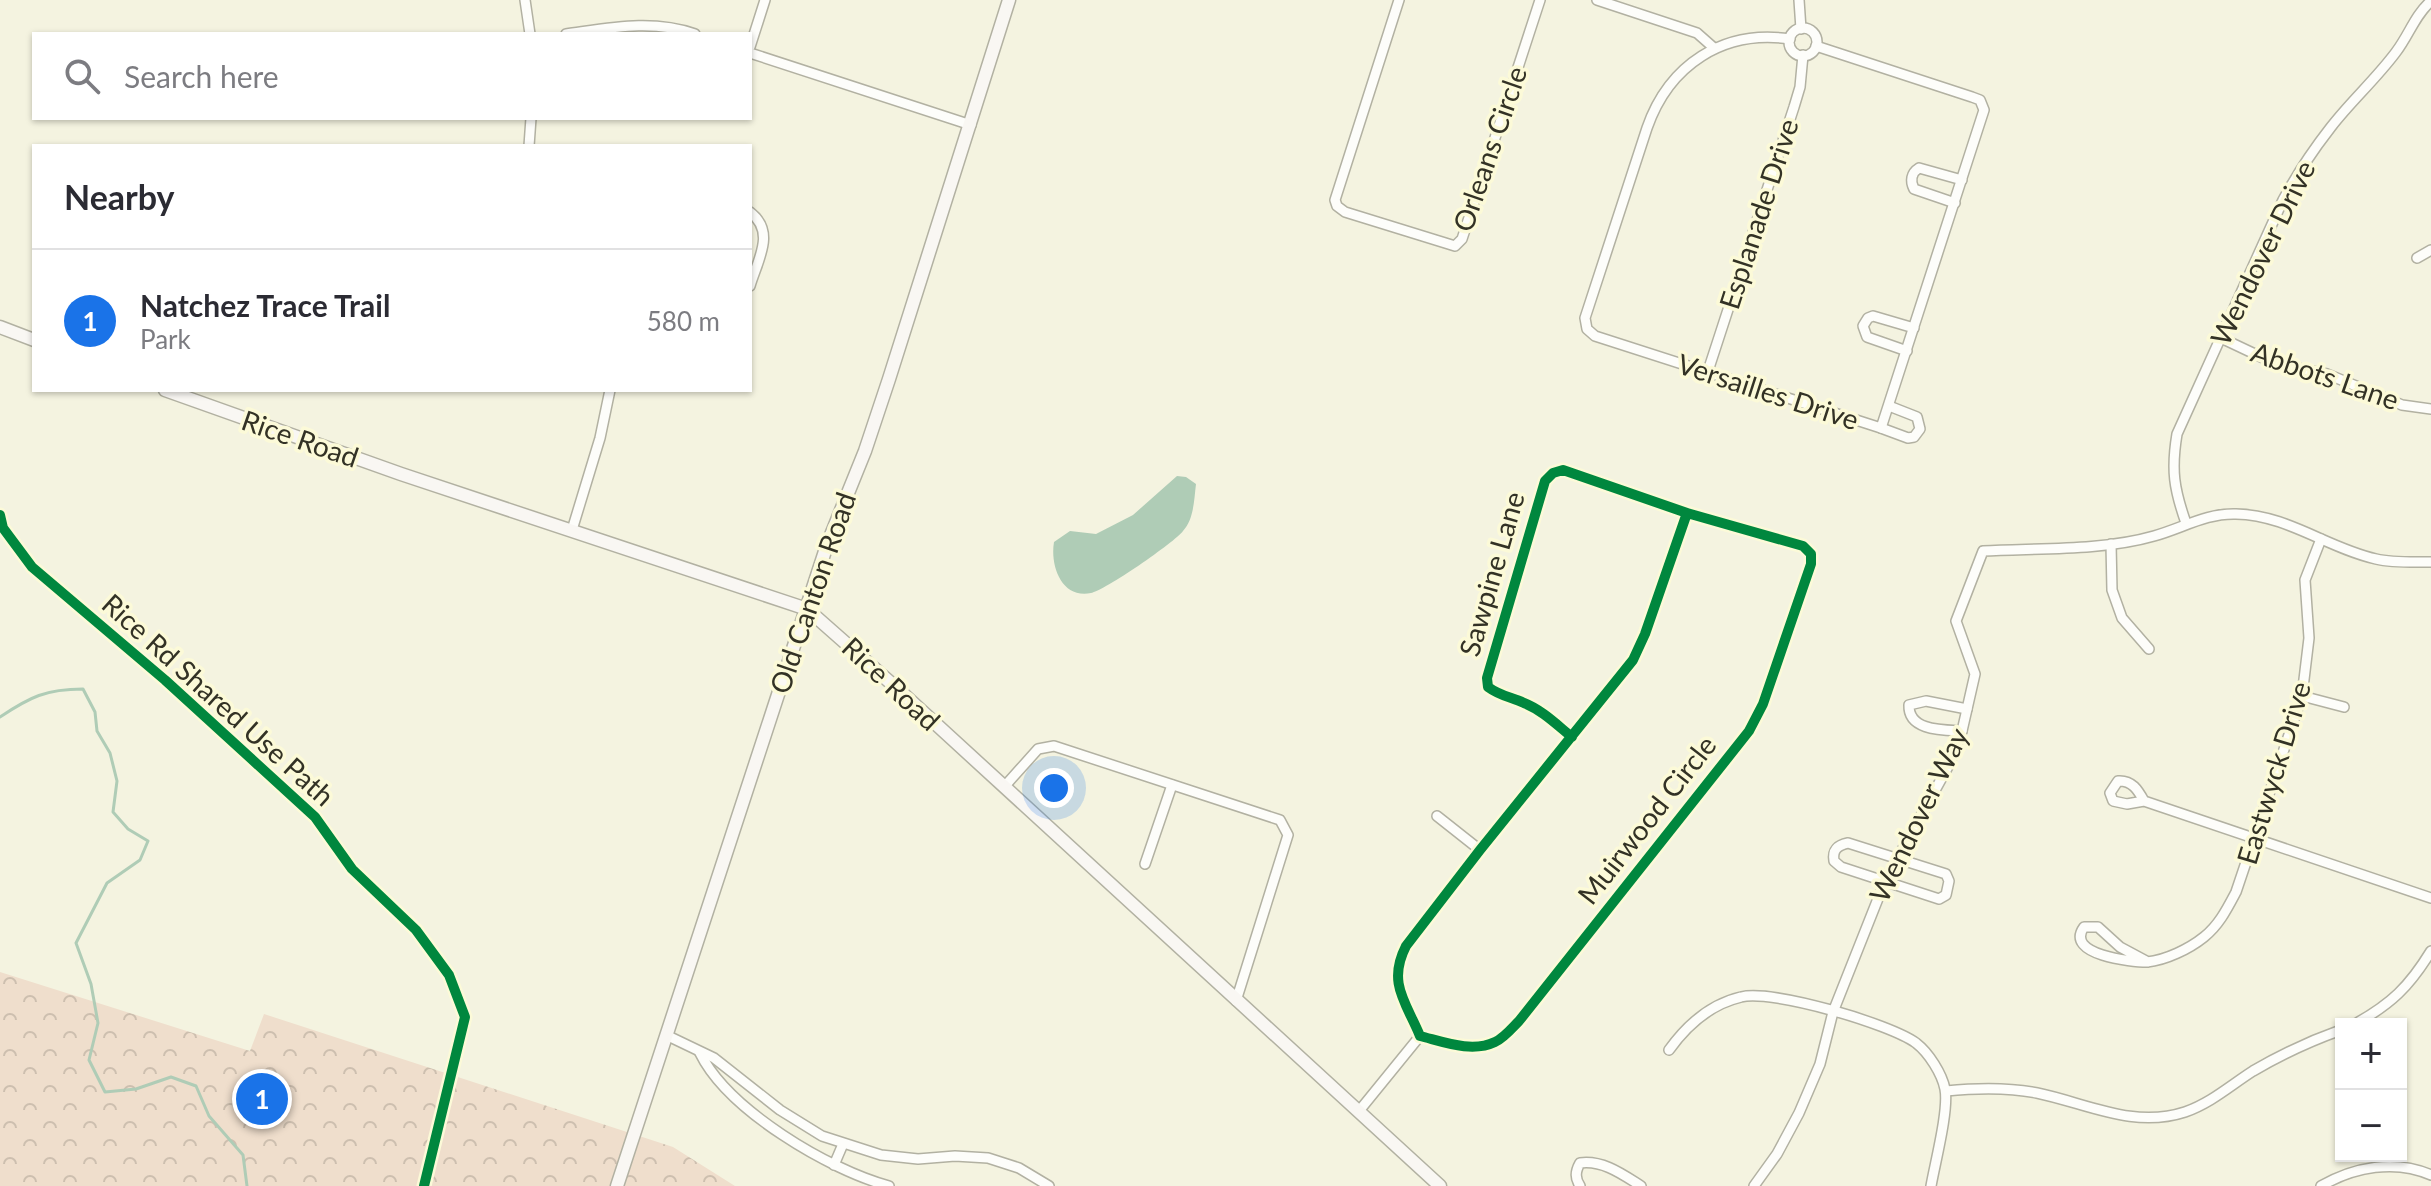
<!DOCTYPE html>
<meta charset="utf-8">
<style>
:root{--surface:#fff;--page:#f2f2f3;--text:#2b2b33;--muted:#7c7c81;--line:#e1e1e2;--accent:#1a73e8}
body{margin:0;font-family:Lato,sans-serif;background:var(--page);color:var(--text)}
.controls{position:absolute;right:24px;bottom:24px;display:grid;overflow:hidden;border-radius:0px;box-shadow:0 2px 6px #0004}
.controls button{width:72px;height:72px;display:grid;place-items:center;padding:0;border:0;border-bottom:2px solid var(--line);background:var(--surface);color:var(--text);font:40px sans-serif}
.you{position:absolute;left:1054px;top:788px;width:28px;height:28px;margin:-20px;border:6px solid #fff;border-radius:50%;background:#1a73e8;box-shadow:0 0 0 12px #1a73e833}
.badge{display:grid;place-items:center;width:52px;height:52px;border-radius:50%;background:var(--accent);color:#fff;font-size:26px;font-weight:700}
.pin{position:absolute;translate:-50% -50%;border:4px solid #fff;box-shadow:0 2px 8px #0006}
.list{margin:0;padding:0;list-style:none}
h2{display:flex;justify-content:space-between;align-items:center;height:104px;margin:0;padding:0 32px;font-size:34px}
h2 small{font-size:26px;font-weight:400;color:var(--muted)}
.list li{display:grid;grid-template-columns:52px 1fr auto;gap:24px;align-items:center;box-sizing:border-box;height:144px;padding:0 32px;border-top:2px solid var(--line)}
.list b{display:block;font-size:30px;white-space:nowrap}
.list p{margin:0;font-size:26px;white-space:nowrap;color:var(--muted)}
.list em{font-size:26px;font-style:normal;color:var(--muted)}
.icon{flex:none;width:44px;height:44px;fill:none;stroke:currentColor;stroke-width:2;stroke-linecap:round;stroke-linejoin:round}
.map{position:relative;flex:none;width:2431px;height:1186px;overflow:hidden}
.search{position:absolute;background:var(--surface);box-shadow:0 2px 6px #0004;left:32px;top:32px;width:720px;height:88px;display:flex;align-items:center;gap:20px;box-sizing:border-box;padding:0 28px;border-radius:0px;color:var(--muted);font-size:30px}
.panel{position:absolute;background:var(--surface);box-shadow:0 2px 6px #0004;left:32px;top:144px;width:720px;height:248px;border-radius:0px}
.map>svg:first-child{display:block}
.park{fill:url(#park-crowns)}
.water{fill:#afccb6}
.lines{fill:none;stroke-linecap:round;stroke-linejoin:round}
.stream{stroke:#afccb6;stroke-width:3}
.street-casing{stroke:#b2b1a2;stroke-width:12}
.secondary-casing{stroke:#b2b1a2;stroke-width:15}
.street{stroke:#fdfdfa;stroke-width:9}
.secondary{stroke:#f9f7f3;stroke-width:12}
.cycleway-casing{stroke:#fcfad8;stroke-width:15}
.cycleway{stroke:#00873e;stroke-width:10}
.labels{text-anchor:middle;stroke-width:7;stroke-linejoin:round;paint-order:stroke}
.street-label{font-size:28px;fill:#333225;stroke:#fcfad8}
</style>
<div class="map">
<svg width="2431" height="1186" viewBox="0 0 2431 1186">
<defs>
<pattern id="park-crowns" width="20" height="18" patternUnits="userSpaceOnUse" patternTransform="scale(2)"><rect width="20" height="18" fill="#efdecc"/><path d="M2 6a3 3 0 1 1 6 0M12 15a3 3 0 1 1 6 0" fill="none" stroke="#cdbfaf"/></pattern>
</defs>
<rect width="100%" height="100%" fill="#f4f3e0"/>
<!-- park -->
<polygon class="park" points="0,972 250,1051 264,1014 673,1147 735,1186 0,1186"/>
<!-- water -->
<path class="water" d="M 1177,476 L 1186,477 L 1196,484 C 1194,500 1194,519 1183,531 C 1175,542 1104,591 1091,593 C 1061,599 1050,565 1054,542 L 1070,531 L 1096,534 L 1133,515 Z"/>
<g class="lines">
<!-- stream -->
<path class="stream" d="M 0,717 C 30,697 46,689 83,689 L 95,712 L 97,731 L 110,753 L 117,781 L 113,812 L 128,829 L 148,841 L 140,860 L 107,883 L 76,943 L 91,984 L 98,1023 L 89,1060 L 105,1092 L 136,1089 L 171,1077 L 196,1086 L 209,1116 L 243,1155 L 247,1186"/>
<!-- street casing -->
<g class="street-casing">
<g id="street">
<polyline points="525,0 530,34"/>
<polyline points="1399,0 1335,200 1337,206 1345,212 1455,246 1462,239 1540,0"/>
<polyline points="1597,0 1697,33 1714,48"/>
<polyline points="1799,0 1801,29"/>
<circle cx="1803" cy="42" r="14"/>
<path d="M 566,34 C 610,28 652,19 695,34"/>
<path d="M 1790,39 C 1723,29 1669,65 1647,128 L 1585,318 L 1587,329 L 1595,336 L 1881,428 L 1984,110 L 1980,100 L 1972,97 L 1816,46"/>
<polyline points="750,47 765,0"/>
<polyline points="750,53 971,125"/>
<polyline points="529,146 531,118"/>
<path d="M 1955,203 L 1914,189 C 1910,181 1911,173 1919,168 L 1962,180"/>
<path d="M 750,212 C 776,232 758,259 750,286"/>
<polyline points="2417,258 2431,250"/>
<polyline points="2221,338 2276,364 2327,374 2402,405 2431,409"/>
<polyline points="1907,351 1867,337 1863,326 1868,318 1873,316 1914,328"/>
<polyline points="1708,371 1794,107 1800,87 1803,55"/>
<polyline points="1881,428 1908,438 1914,437 1920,429 1917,417 1889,406"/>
<path d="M 2186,523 C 2174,489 2171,470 2177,434 L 2283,200 C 2297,174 2313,150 2331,127 C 2351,101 2376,79 2396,52 C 2409,35 2415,15 2431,1"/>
<polyline points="572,530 600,438 610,390"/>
<polyline points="2111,544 2112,590 2122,618 2149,649"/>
<polyline points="2302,696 2344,707"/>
<path d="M 1962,731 C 1943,730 1908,731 1909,705 L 1926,701 L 1967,709"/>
<path d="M 1572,737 C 1557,725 1542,710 1524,703 C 1511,697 1500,696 1488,687 L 1487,678 L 1545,481 L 1553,473 L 1563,470 L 1687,513 L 1803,546 L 1811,554 L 1811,564 L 1763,704 L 1749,731 L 1519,1021 C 1512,1028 1504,1038 1495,1042 C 1472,1053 1444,1042 1420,1036 C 1406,1002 1387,983 1406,946 L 1480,850 L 1633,660 L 1645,634 L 1687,513"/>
<polyline points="1004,787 1038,749 1054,746 1280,820 1288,835 1236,1001"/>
<path d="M 2144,801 C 2138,790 2132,780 2118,781 L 2110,793 L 2113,801 L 2127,804 L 2144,801 L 2431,898"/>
<polyline points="1437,816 1480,850"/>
<path d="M 1848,843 L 1946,874 L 1949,881 L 1946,895 L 1939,899 L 1841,867 L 1834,861 C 1832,850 1838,845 1848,843 Z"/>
<polyline points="1145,864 1172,785"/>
<path d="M 2148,962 L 2120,947 L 2098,927 L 2084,927 C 2064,955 2132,962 2147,962 C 2166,960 2189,949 2204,937 C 2219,925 2227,909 2236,892 L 2302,696 L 2309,638 L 2305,580 L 2321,539"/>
<path d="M 2355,1024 C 2391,1004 2409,987 2431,951"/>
<polyline points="666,1035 714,1058 780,1110 822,1136 881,1155 918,1159 955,1156 988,1158 1019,1168 1049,1186"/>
<path d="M 1669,1050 C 1687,1025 1711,1004 1741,997 C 1772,989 1890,1024 1916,1043 C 1929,1053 1942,1074 1945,1089 C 1949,1110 1935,1163 1931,1186"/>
<path d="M 700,1053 C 728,1110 829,1170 889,1186"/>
<path d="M 1946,1091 C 1976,1088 2007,1087 2037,1093 C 2086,1103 2133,1129 2185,1112 C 2211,1103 2231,1085 2253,1071 C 2282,1054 2310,1041 2341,1030"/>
<polyline points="1359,1111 1420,1036"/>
<polyline points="834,1165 843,1144"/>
<path d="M 1580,1186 C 1575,1178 1575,1172 1580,1163 C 1603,1160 1622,1174 1641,1186"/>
<path d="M 1754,1186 L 1777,1154 L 1799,1113 L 1820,1064 L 1833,1012 L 1885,881 L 1950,763 L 1962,731 L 1975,674 L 1956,621 L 1983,551 C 2037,548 2102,551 2154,536 C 2183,528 2206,513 2236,514 C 2288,515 2327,548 2376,559 C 2393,563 2413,562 2431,562"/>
<path d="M 2321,1186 C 2354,1167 2395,1159 2431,1175"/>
</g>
</g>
<!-- secondary casing -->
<g class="secondary-casing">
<g id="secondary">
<polyline points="0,327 34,340"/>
<polyline points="165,390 401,474 807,609 901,692 1440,1186"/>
<polyline points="617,1186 827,545 865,451 889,379 1009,0"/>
</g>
</g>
<!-- street -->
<use href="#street" class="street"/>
<!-- secondary -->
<use href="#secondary" class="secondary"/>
<!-- cycleway casing -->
<g class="cycleway-casing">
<g id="cycleway">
<polyline points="0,515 3,528 32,567 165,680 315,817 352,869 416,930 449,975 465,1017 424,1186"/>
<path d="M 1572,737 C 1557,725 1542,710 1524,703 C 1511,697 1500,696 1488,687 L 1487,678 L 1545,481 L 1553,473 L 1563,470 L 1687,513 L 1803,546 L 1811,554 L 1811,564 L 1763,704 L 1749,731 L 1519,1021 C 1512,1028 1504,1038 1495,1042 C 1472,1053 1444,1042 1420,1036 C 1406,1002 1387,983 1406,946 L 1480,850 L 1633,660 L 1645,634 L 1687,513"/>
</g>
</g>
<!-- cycleway -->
<use href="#cycleway" class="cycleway"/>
</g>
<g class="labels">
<!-- street labels -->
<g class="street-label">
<text transform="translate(1490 149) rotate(-71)" y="10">Orleans Circle</text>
<text transform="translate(1759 214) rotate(-72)" y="10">Esplanade Drive</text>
<text transform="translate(2263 253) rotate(-64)" y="10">Wendover Drive</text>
<text transform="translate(2325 376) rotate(19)" y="10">Abbots Lane</text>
<text transform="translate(1768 392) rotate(18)" y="10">Versailles Drive</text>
<text transform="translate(300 439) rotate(19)" y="10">Rice Road</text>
<text transform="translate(1492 574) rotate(-74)" y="10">Sawpine Lane</text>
<text transform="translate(813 593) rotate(-71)" y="10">Old Canton Road</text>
<text transform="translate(891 684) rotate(43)" y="10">Rice Road</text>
<text transform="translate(218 700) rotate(42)" y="10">Rice Rd Shared Use Path</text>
<text transform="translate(2274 773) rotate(-73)" y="10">Eastwyck Drive</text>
<text transform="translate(1919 815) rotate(-64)" y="10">Wendover Way</text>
<text transform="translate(1647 820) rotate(-52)" y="10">Muirwood Circle</text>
</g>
</g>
</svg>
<div class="controls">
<button>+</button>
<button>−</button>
</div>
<div class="you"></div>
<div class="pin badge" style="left:262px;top:1099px">1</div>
<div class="search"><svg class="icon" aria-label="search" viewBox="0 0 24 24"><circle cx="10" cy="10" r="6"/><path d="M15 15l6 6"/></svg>Search here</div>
<section class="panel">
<h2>Nearby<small></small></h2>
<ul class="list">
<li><span class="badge">1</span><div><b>Natchez Trace Trail</b><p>Park</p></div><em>580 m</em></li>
</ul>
</section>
</div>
